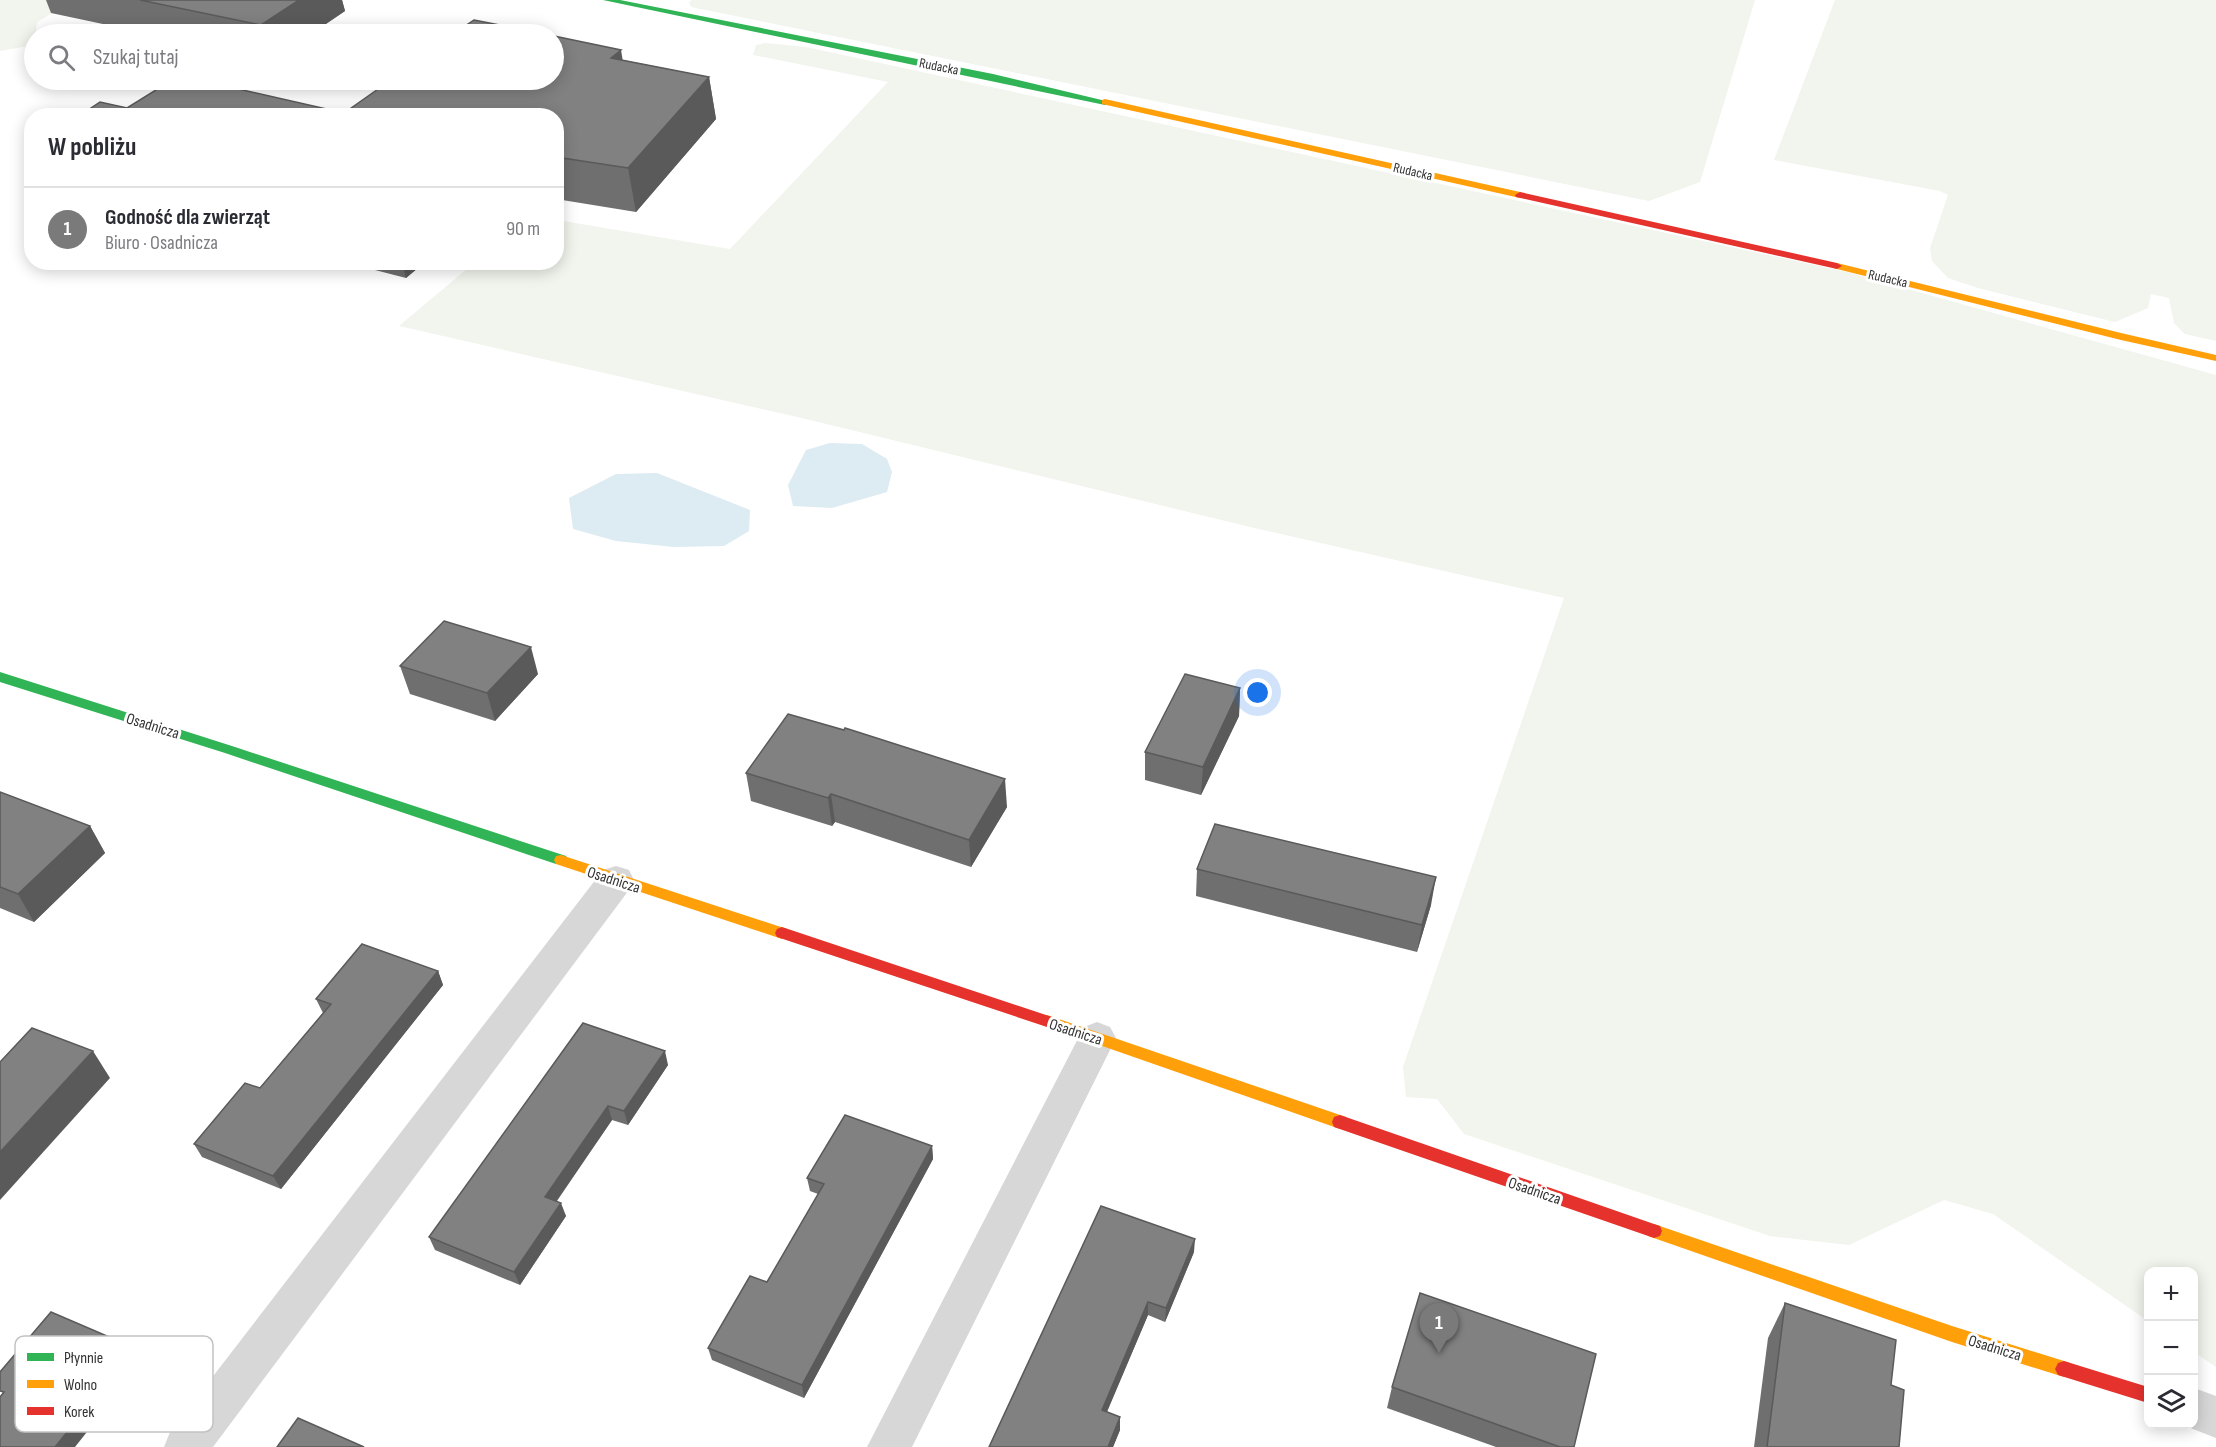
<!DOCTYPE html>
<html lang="pl">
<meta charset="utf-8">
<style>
:root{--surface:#fff;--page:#f2f2f3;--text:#2b2b33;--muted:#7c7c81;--line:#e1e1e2;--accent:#7a7a7a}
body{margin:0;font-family:"Sofia Sans Condensed",sans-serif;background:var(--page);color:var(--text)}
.controls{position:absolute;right:18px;bottom:18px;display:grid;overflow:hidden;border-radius:12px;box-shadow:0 3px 15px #0003}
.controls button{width:54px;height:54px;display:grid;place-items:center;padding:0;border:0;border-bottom:2px solid var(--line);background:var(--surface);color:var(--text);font:30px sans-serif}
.you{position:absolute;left:1258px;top:693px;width:21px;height:21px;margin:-15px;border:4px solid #fff;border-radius:50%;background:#1a73e8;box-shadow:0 0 0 9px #1a73e833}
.badge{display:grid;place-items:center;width:39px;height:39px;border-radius:50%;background:var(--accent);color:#fff;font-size:20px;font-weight:700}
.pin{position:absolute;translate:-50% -50px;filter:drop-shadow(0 2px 3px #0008)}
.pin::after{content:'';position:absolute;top:32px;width:21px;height:18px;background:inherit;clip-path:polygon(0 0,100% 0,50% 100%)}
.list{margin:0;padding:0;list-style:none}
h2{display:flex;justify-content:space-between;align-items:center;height:78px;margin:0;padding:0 24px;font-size:26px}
h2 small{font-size:20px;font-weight:400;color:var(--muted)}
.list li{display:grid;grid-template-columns:39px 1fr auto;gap:18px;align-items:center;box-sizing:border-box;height:84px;padding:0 24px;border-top:2px solid var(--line)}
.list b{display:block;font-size:22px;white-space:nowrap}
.list p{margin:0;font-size:20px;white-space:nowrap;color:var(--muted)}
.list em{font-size:20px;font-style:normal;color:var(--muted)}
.icon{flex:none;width:33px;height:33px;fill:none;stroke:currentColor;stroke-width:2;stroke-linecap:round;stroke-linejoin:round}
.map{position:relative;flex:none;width:2216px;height:1447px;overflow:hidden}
.search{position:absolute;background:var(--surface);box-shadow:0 3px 15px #0003;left:24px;top:24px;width:540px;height:66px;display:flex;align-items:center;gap:15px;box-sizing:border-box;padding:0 21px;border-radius:33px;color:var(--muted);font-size:22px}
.panel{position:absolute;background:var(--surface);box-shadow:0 3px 15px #0003;left:24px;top:108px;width:540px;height:162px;border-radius:24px}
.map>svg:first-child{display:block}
.green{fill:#f1f5ed}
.water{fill:#ddebf3}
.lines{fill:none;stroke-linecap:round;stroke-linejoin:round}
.street{fill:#d7d7d7;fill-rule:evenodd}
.fast{fill:#30b455;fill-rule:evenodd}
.slow{fill:#ff9f0a;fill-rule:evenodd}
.jam{fill:#e5322d;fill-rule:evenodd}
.wall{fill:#6f6f6f}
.shaded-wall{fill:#5a5a5a}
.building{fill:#818181;stroke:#5a5a5a;stroke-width:1.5}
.labels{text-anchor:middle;stroke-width:6;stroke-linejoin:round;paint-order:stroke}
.far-street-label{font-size:14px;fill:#333;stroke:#fff}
.street-label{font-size:16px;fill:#333;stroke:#fff}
.key{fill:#fff;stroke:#c2c2c2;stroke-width:1.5}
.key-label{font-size:16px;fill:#333}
</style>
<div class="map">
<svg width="2216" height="1447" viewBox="0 0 2216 1447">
<rect width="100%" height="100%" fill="#fff"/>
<!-- green -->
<g class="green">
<polygon points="0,0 74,0 37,22 34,45 0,51"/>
<polygon points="692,0 1755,0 1700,182 1649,201 691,7 689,2"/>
<polygon points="1835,0 2216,0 2216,341 2185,334 2174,323 2169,298 2151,294 2148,308 2115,322 1978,288 1948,278 1932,261 1930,248 1948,195 1940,191 1774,160"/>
<polygon points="765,43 806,47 1847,272 2216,375 2216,1367 2194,1352 2194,1272 2148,1272 2148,1321 1993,1214 1944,1200 1849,1245 1770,1236 1464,1134 1437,1099 1406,1097 1403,1067 1564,598 1246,526 806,419 399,326 474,263 556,262 557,220 730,249 888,82 753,55 756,45"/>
</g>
<!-- water -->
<g class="water">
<polygon points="830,443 862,444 887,459 892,472 887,492 832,508 793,506 788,485 806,450"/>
<polygon points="657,473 750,510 749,531 724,546 674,547 616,541 573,529 569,498 616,474"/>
</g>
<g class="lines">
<!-- street -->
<g class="street">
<polygon points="616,866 629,870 634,880 629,890 213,1447 164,1447 170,1432 603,870"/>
<polygon points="1097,1022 1110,1027 1116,1038 912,1447 867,1447 1084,1027"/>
<polygon points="2194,1388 2216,1396 2216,1438 2180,1424 2194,1424"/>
</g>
<!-- fast -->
<g class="fast">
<polygon points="603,0 620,0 993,74 1110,102 1105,105"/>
<polygon points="0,672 235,747 566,856 568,860 566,864 556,864 225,753 0,682"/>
</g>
<!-- slow -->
<g class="slow">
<polygon points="1105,99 1520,192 1525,195 1520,198 1102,104 1102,100"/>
<polygon points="1837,263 2121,333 2216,355 2216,361 2121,340 1833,268 1832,266"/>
<polygon points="561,855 787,929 789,933 787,937 782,939 556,864 554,860 556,856"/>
<polygon points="1047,1015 1346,1117 1348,1122 1346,1127 1340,1129 1042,1025 1039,1021 1042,1017"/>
<polygon points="1654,1224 1952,1326 2064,1361 2070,1363 2073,1369 2070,1375 2064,1377 1952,1342 1648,1236 1646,1231 1648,1226"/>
</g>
<!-- jam -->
<g class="jam">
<polygon points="1520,192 1837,263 1842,266 1837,269 1516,197 1515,195"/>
<polygon points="782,927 1052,1017 1055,1021 1052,1025 1047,1027 777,937 775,933 777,929"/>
<polygon points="1340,1115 1654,1224 1660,1226 1662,1231 1660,1236 1654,1238 1334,1127 1332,1122 1334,1117"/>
<polygon points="2064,1361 2148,1387 2148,1403 2058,1375 2055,1369 2058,1363"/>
</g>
</g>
<!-- wall -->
<g class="wall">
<polygon points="46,0 342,0 345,11 311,34 150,34 51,13"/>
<polygon points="623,60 709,77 716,119 636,212 556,199 556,116 79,116 127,108 344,113"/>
<polygon points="344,262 425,262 406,278"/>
<polygon points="400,666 538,674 495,721 410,694"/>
<polygon points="1240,688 1239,716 1201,795 1145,780 1145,752"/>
<polygon points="746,773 1007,807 971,867 835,822 832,826 751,801"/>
<polygon points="0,792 90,826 105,853 34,922 0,908"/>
<polygon points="1197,869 1431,905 1417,952 1196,896"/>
<polygon points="438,971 443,985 281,1189 202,1157 194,1144 260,1088 323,1013 316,999"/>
<polygon points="583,1023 668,1065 628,1125 612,1120 557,1201 566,1216 520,1285 435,1250 429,1237"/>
<polygon points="932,1146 933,1159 804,1398 712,1360 708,1348 767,1282 818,1194 810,1191 807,1178"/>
<polygon points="1194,1252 1165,1322 1148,1315 1107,1412 1120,1430 1113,1447 989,1447"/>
<polygon points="1785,1303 1891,1385 1899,1447 1754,1447 1768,1338"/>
<polygon points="1392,1387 1574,1447 1496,1447 1387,1408"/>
</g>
<!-- shaded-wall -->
<g class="shaded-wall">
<polygon points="299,0 342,0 345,11 311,34 264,34 261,25"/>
<polygon points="621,50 628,92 611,58"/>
<polygon points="709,77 716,119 636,212 628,168"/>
<polygon points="402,262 425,262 406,278"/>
<polygon points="531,647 538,674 495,721 487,693"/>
<polygon points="1240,688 1239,716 1201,795 1203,767"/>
<polygon points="1005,779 1007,807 971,867 969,840"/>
<polygon points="831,794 835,822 832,826 828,798"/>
<polygon points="90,826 105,853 34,922 18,894"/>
<polygon points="1436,877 1431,905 1417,952 1422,925"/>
<polygon points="438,971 443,985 281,1189 273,1176"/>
<polygon points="93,1051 110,1078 0,1200 0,1152"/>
<polygon points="665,1051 668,1065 628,1125 624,1111"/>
<polygon points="608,1106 612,1120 550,1210 545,1197"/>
<polygon points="932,1146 933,1159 804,1398 802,1385"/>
<polygon points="561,1203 566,1216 520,1285 514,1272"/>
<polygon points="1195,1239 1194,1252 1165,1322 1166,1308"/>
<polygon points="1148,1302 1148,1315 1102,1423 1102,1410"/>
<polygon points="135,1348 144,1360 75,1447 55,1447"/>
<polygon points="1120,1417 1120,1430 1113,1447 1108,1447"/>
</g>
<!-- building -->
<g class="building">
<polygon points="140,0 299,0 261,25"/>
<polygon points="474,20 546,34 453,34"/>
<polygon points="554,36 621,50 611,58 709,77 628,168 556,157 556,116 79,116 100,102 127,108 172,80 199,80 344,113 391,80 554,80"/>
<polygon points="444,621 531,647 487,693 400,666"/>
<polygon points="1185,674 1240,688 1203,767 1145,752"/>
<polygon points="788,714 844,730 845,728 1005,779 969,840 831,794 828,798 746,773"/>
<polygon points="0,792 90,826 18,894 0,887"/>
<polygon points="1215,824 1436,877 1422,925 1197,869"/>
<polygon points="362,944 438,971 273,1176 194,1144 245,1083 260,1088 331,1004 316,999"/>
<polygon points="583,1023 665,1051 624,1111 608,1106 545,1197 561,1203 514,1272 429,1237"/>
<polygon points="32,1028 93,1051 0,1152 0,1062"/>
<polygon points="845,1115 932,1146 802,1385 708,1348 750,1276 767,1282 824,1184 807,1178"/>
<polygon points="1101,1206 1195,1239 1166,1308 1148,1302 1102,1410 1120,1417 1108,1447 989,1447"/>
<polygon points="1420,1293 1596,1354 1574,1447 1560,1447 1392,1387"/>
<polygon points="1785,1303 1896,1340 1891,1385 1904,1390 1899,1447 1767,1447"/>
<polygon points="51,1312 135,1348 55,1447 0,1447 0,1397 4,1392 0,1391 0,1372"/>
<polygon points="298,1418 364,1447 277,1447"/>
</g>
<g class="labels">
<!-- far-street labels -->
<g class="far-street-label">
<text transform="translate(939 66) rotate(11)" y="5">Rudacka</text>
<text transform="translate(1413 171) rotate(13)" y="5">Rudacka</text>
<text transform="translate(1888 278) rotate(13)" y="5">Rudacka</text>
</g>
<!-- street labels -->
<g class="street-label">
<text transform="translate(153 725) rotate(17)" y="6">Osadnicza</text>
<text transform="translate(614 879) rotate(18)" y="6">Osadnicza</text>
<text transform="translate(1076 1031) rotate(18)" y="6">Osadnicza</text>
<text transform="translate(1535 1190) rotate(19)" y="6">Osadnicza</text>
<text transform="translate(1995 1347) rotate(17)" y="6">Osadnicza</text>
</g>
</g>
<!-- legend -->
<rect x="15" y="1336" width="198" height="96" rx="9" class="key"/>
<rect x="27" y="1353" width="27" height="8" fill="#30b455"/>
<rect x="27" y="1380" width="27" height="8" fill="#ff9f0a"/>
<rect x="27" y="1407" width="27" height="8" fill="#e5322d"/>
<g class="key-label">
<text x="64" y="1363">Płynnie</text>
<text x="64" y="1390">Wolno</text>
<text x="64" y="1417">Korek</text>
</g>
</svg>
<div class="controls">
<button>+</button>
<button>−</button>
<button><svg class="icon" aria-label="layers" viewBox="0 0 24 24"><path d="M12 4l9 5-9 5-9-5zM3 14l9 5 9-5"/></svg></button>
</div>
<div class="you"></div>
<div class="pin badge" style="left:1439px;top:1353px">1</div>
<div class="search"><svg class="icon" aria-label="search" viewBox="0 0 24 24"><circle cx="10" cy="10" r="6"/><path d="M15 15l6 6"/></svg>Szukaj tutaj</div>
<section class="panel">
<h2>W pobliżu<small></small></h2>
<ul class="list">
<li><span class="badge">1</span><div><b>Godność dla zwierząt</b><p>Biuro · Osadnicza</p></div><em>90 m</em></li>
</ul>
</section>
</div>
